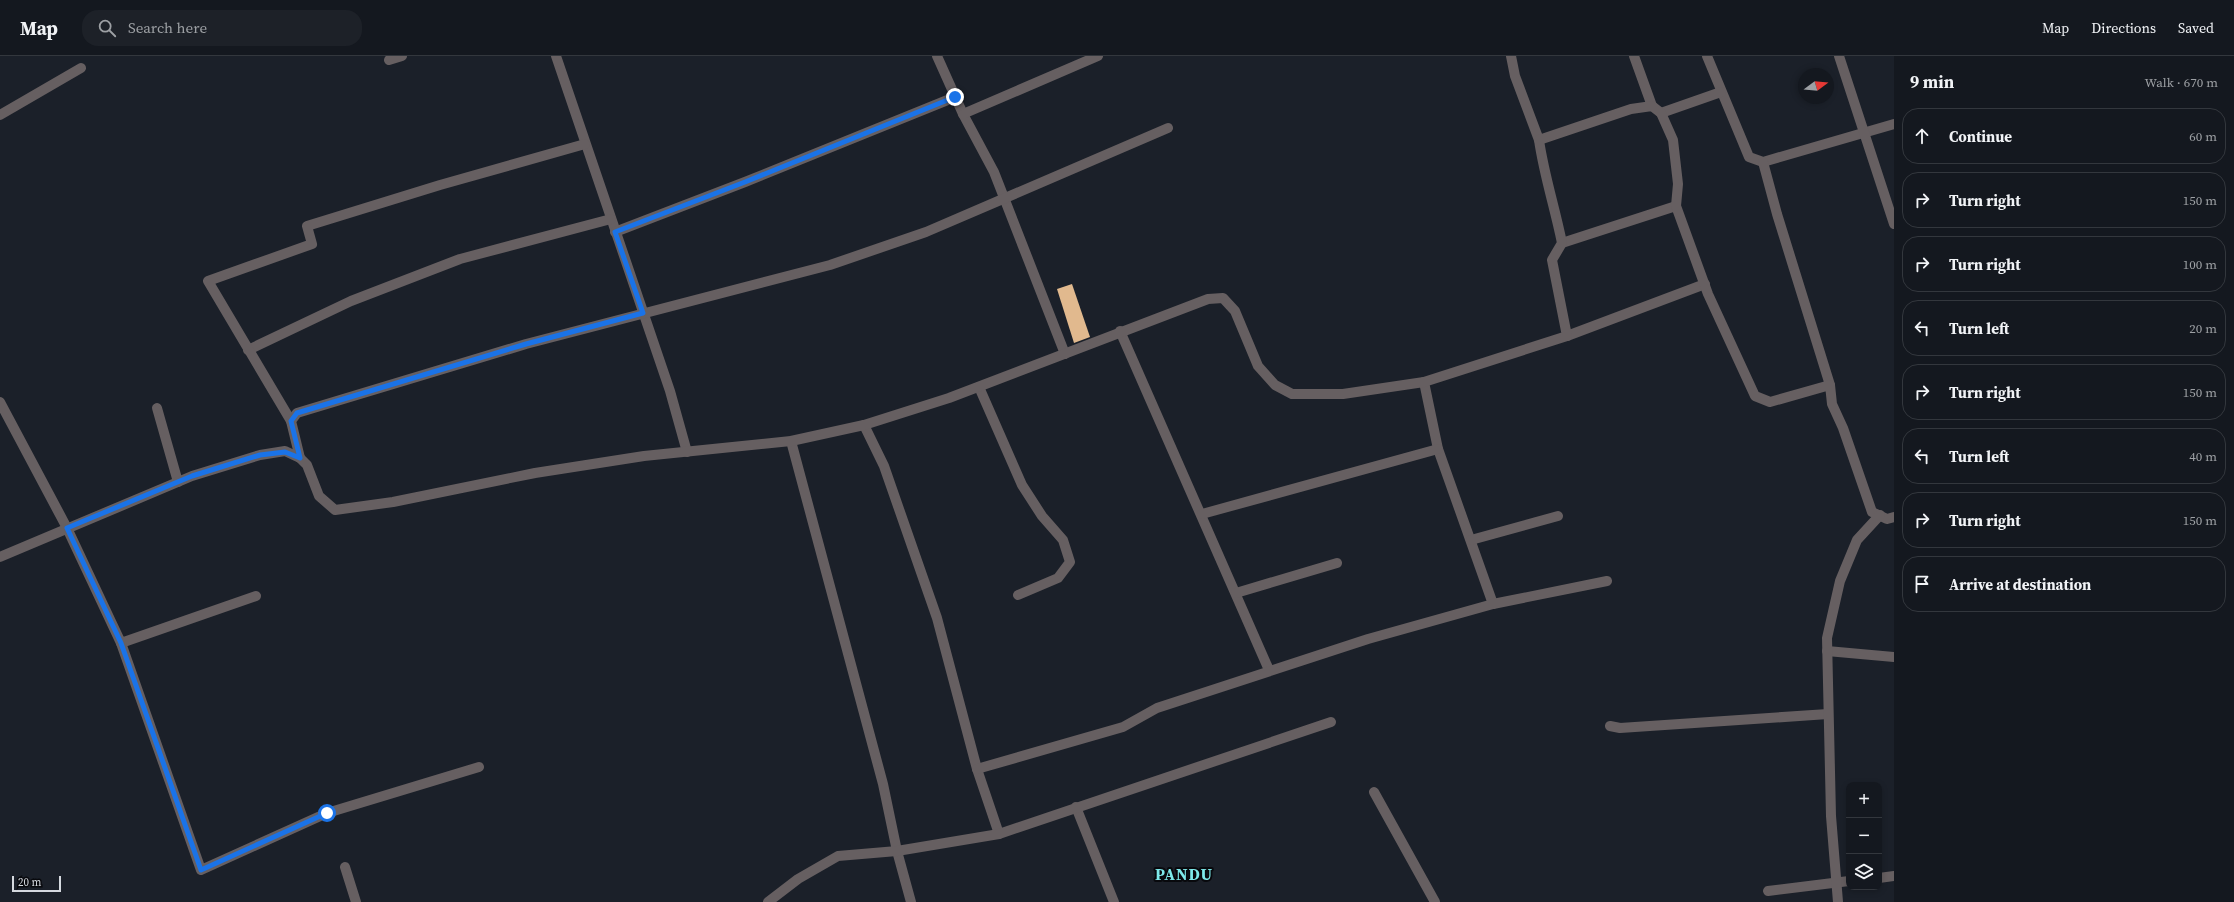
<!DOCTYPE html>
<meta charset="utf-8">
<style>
:root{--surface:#14181f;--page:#1d2128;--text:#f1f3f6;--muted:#9da0a4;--line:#33373d}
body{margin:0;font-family:"Source Serif 4",serif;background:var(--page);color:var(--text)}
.controls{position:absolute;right:12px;bottom:12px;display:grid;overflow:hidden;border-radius:8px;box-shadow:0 2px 6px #0003}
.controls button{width:36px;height:36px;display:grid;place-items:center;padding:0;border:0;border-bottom:1px solid var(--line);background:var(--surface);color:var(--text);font:20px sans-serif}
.compass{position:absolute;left:1798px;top:12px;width:36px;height:36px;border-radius:50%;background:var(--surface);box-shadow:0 2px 6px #0003;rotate:74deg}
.scale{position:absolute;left:12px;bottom:10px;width:49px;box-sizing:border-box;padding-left:4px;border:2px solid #d5d9df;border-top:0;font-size:11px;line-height:14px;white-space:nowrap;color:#d5d9df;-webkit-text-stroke:3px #08090d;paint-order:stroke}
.stop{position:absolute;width:12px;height:12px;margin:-9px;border:3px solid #1a73e8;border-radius:50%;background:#fff}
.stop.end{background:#1a73e8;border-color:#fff;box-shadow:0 1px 4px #0008}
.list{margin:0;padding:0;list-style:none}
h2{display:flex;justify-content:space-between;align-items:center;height:52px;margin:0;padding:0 16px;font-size:17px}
h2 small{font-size:13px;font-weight:400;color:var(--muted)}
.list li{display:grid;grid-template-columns:26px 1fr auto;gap:12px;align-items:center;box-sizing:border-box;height:56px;margin:0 8px 8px;padding:0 8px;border:1px solid var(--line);border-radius:16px}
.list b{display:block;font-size:15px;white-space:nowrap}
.list em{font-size:13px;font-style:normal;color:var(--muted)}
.icon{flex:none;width:22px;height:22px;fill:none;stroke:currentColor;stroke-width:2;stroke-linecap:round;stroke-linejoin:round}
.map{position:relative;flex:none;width:1894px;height:846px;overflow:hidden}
header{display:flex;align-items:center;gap:24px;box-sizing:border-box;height:56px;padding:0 20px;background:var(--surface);border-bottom:1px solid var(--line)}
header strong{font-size:19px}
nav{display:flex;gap:22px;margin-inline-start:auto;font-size:14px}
.search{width:280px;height:36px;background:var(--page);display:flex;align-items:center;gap:10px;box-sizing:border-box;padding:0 14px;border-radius:16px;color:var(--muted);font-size:15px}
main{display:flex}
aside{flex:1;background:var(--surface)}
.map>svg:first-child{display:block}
.building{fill:#e1b98e}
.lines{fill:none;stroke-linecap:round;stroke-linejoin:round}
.street{stroke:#665f61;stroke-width:10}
.route{stroke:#1a73e8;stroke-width:5}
.labels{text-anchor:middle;stroke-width:4;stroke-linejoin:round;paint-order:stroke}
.district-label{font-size:16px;font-weight:bold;letter-spacing:1px;fill:#7eeaeb;stroke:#08090d}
</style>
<header>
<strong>Map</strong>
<div class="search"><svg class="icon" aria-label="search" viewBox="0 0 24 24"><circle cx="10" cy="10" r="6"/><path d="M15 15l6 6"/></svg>Search here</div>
<nav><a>Map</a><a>Directions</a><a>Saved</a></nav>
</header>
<main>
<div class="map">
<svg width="1894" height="846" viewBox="0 0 1894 846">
<rect width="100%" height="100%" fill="#1b2029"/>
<!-- building -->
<polygon class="building" points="1072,228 1090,281 1074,287 1057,233"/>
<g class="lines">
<!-- street -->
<g class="street">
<polyline points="556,0 670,335 687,396"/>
<polyline points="937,0 963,58 994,116 1065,298"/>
<polyline points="1511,0 1515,20 1539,84"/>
<polyline points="1634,0 1652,50"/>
<polyline points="1707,0 1749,101 1763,106 1894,68"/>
<polyline points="1839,0 1894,168"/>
<polyline points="389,4 402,0"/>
<polyline points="1661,57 1721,36"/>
<polyline points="963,58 1098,0"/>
<polyline points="0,59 81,12"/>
<polyline points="1763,106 1777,158 1830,329"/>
<polyline points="615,176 745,126 955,41"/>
<polyline points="1562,187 1676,150"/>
<polyline points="1120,275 1269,614"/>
<polyline points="1567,280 1705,228"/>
<polyline points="248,294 351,245 460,203 611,163"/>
<polyline points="1424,326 1438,393 1493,548"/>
<polyline points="979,331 1022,429 1042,460 1063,484 1070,506 1058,522 1018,539"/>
<polyline points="0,346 67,472 121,587 256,540"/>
<polyline points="157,352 178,426"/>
<polyline points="291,365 208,225 312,188 307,170 440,129 585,88"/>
<polyline points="864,369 884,410 937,562 977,713 999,778"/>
<polyline points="791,385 883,728 897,795 911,846"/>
<polyline points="300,402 291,365 297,357 526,288 830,209 926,176 1168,72"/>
<polyline points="1202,458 1438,393"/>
<polyline points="1471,484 1558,460"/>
<path d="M 0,501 L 192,420 L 260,399 L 285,395 L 300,402 L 307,409 L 319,440 L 335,454 L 393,446 L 535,417 L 644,400 L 791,385 L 864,369 L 949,342 L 1208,243 L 1223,242 L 1235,255 L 1258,310 L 1275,329 L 1292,338 L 1343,338 L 1424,326 L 1567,280 L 1552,204 L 1562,187 C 1555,152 1544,119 1539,84 L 1631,53 L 1652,50 L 1661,57 L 1673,84 L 1678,128 L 1676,150 L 1708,238 L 1755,340 L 1770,346 L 1830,329 L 1832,348 L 1843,372 L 1872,456 L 1887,463 L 1894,461"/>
<polyline points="1236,537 1337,507"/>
<polyline points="121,587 201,814 327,757 479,711"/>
<polyline points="1827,595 1894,601"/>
<polyline points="1610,670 1620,672 1828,658"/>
<polyline points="977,713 1123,671 1157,652 1368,583 1493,548 1607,525"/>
<polyline points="1374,736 1435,846"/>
<polyline points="1076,751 1114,846"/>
<polyline points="345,811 356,846"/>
<polyline points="1879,822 1894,820"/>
<polyline points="1768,835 1849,825"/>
<polyline points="768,846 798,823 838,800 897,795 999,778 1331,666"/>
<polyline points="1838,846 1831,760 1827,582 1840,525 1857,484 1880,459"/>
</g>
</g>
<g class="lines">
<!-- route -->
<polyline class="route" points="327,757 201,814 121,587 67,472 192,420 260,399 285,396 300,402 291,365 297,357 526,288 643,257 615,176 745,126 955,41"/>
</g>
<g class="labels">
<!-- district labels -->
<g class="district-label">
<text x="1184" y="824">PANDU</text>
</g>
</g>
</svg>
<div class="controls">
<button>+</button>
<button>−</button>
<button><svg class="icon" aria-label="layers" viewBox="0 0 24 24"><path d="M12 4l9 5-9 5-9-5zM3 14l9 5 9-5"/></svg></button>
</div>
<svg class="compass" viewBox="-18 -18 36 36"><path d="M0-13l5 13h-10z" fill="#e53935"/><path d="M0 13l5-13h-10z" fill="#9da0a4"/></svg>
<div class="scale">20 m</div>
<div class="stop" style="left:327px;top:757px"></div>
<div class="stop end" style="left:955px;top:41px"></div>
</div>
<aside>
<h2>9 min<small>Walk · 670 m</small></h2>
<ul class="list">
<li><svg class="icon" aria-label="ahead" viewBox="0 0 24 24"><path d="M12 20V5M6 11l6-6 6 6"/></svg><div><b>Continue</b></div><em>60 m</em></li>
<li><svg class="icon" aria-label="right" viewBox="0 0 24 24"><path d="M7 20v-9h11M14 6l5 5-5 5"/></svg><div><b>Turn right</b></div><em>150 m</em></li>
<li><svg class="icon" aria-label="right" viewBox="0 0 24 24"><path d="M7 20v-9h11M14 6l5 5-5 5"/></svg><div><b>Turn right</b></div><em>100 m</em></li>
<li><svg class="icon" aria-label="left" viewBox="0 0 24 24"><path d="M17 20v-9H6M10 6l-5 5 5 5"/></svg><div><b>Turn left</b></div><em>20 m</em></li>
<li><svg class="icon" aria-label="right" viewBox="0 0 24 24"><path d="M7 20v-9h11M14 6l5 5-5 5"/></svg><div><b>Turn right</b></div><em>150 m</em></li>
<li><svg class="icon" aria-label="left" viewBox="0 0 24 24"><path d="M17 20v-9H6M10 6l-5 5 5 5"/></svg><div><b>Turn left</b></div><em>40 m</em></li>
<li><svg class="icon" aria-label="right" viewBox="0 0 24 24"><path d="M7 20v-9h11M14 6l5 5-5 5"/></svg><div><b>Turn right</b></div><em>150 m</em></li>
<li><svg class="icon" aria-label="arrive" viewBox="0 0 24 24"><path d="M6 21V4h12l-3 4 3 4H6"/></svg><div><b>Arrive at destination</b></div></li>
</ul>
</aside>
</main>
